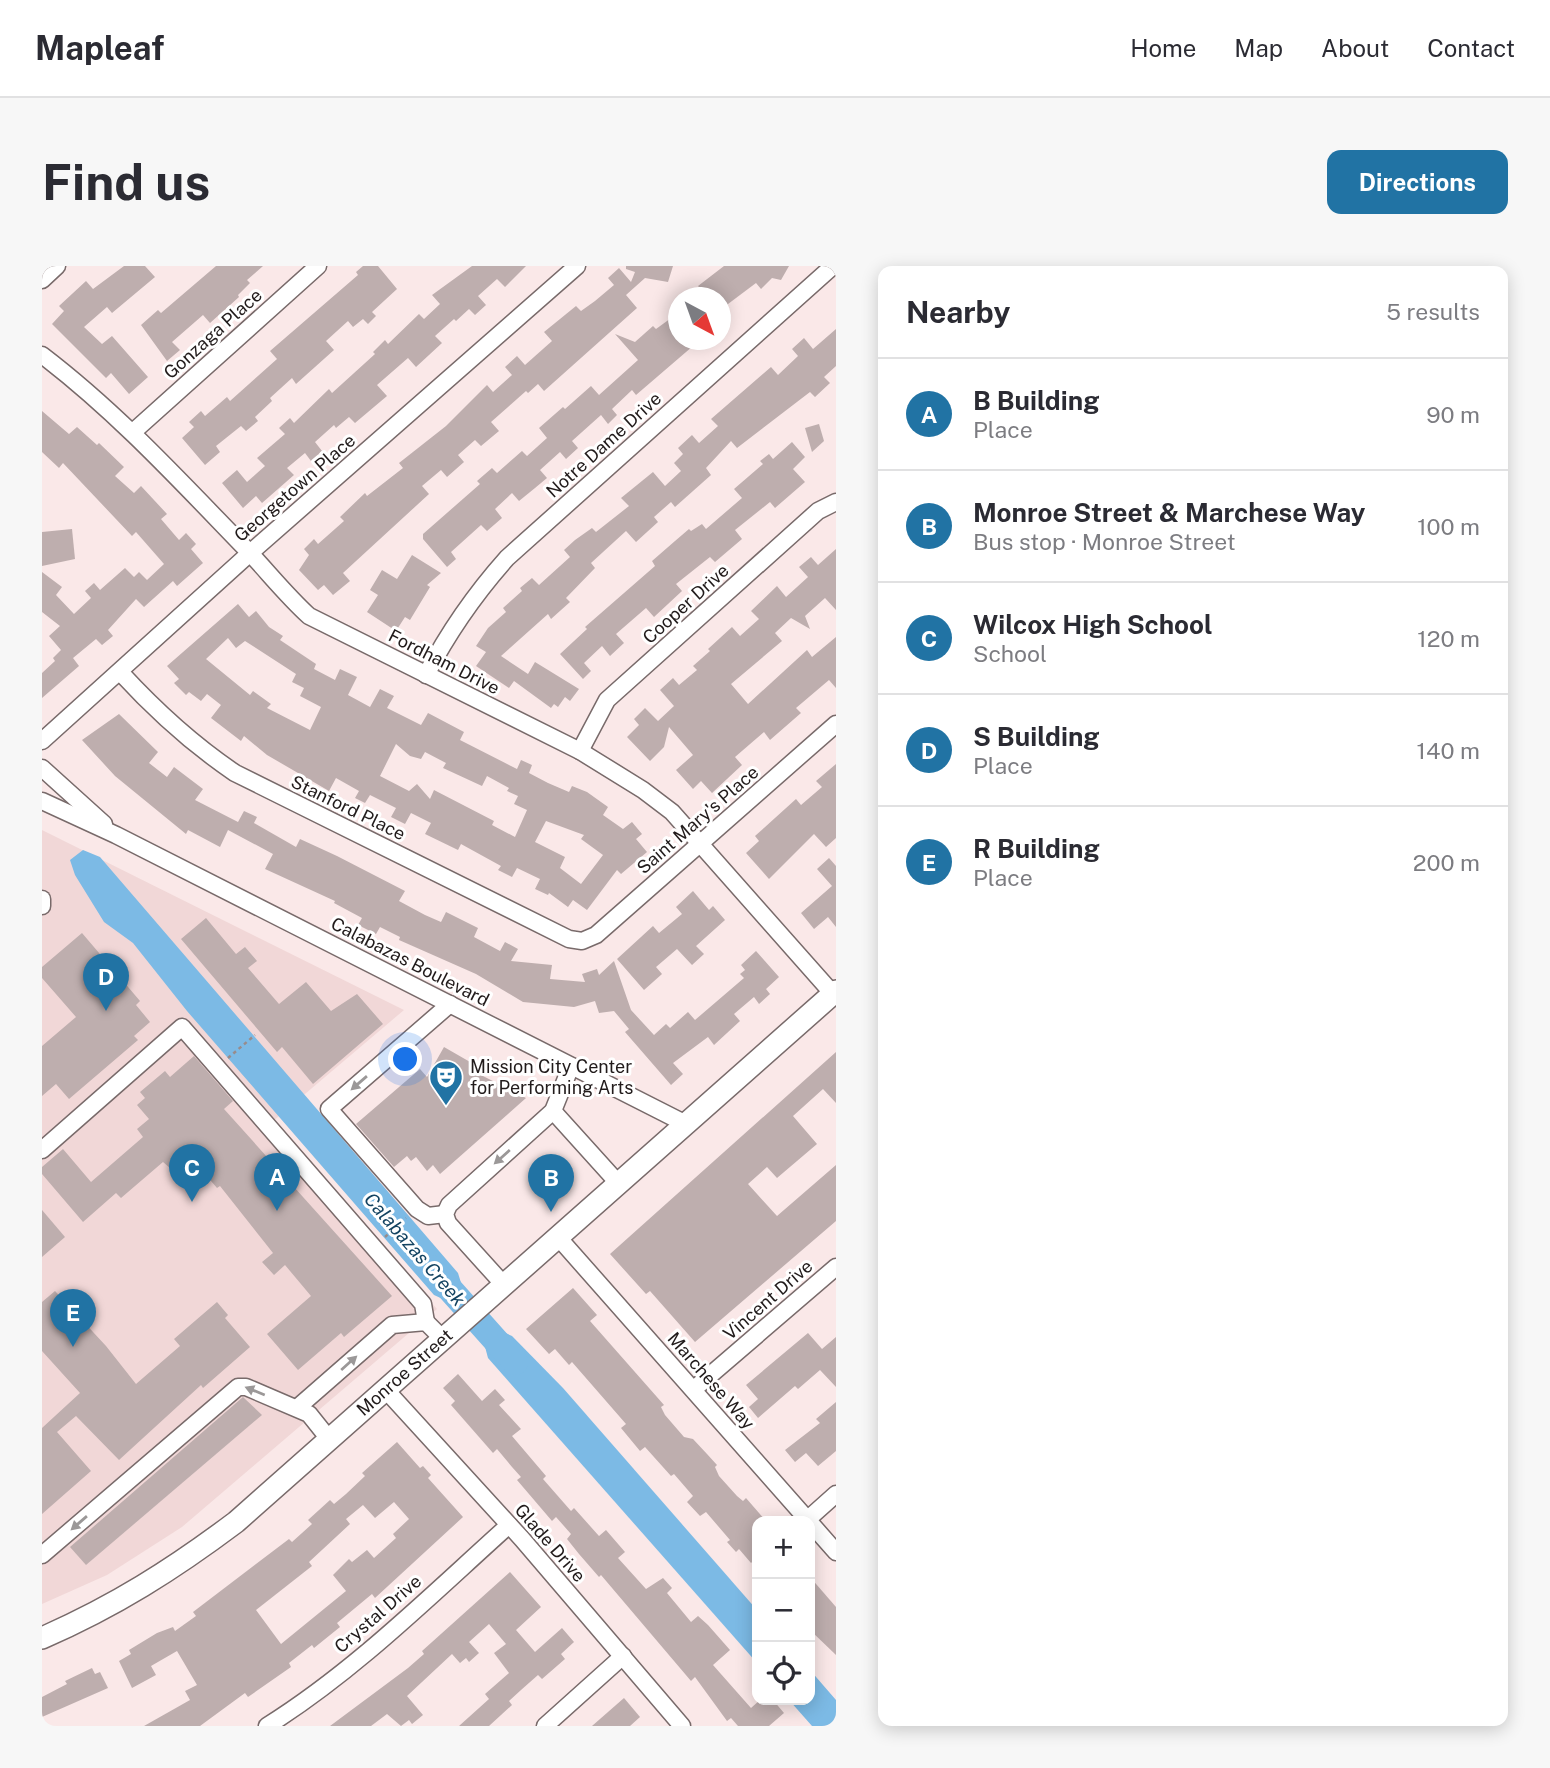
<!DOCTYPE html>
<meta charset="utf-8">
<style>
:root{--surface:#fff;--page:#f7f7f7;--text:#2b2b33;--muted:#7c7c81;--line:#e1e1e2;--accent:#2173a4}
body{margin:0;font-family:"Public Sans",sans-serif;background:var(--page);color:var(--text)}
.controls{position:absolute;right:21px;bottom:21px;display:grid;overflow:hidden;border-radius:14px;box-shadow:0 4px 18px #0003}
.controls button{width:63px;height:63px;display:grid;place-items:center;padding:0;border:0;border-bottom:2px solid var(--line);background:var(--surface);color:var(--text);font:35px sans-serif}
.compass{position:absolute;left:626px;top:21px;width:63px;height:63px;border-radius:50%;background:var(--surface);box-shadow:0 4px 18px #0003;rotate:139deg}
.you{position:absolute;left:364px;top:794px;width:24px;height:24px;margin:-18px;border:5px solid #fff;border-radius:50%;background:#1a73e8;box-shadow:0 0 0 10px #1a73e833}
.badge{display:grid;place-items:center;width:46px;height:46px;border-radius:50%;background:var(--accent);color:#fff;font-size:23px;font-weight:700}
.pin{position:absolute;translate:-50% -58px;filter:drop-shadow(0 2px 4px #0008)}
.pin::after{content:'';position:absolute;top:37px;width:24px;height:21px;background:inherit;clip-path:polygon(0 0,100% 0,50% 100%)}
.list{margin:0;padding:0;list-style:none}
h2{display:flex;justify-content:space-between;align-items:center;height:91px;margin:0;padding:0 28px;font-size:30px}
h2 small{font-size:23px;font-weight:400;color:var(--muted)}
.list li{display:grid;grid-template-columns:46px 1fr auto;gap:21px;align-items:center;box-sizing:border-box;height:112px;padding:0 28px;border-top:2px solid var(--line)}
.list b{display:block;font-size:26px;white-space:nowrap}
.list p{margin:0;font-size:23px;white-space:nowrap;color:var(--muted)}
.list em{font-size:23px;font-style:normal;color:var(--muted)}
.icon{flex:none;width:38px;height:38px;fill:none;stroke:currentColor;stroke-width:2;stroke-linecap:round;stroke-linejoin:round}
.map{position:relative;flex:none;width:794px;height:1460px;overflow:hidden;border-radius:14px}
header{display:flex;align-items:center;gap:42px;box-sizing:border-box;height:98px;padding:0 35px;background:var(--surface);border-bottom:2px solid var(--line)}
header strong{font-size:33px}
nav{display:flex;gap:38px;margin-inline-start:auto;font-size:24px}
.intro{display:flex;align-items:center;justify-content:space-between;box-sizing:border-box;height:168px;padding:0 42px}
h1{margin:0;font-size:49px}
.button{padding:18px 32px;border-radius:14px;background:var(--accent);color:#fff;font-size:24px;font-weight:700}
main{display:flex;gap:42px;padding:0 42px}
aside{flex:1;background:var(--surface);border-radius:14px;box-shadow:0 4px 18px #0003}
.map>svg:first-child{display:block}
.built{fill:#f1d7d7}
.water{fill:#7cbae5}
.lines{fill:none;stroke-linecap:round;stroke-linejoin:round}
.river{stroke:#7cbae5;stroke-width:26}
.building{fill:#beaeae;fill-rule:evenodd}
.minor-casing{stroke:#786a6a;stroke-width:19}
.major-casing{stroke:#786a6a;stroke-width:24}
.path{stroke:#988c8c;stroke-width:2.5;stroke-dasharray:3.5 3.5;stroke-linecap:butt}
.minor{stroke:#fff;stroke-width:16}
.major{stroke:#fff;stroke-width:21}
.oneway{fill:#9b9898}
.labels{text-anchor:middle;stroke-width:6;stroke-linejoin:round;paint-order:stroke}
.street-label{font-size:18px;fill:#211b1b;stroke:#fff}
.poi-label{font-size:18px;fill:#211b1b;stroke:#fff;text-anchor:start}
.water-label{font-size:19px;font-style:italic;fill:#134361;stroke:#fff}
</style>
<header>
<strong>Mapleaf</strong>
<nav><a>Home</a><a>Map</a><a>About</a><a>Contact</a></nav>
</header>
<div class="intro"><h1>Find us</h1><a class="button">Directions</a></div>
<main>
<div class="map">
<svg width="794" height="1460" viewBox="0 0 794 1460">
<rect width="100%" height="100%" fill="#fae8e8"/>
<!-- built -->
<polygon class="built" points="0,564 362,744 230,856 395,1043 140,1261 65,1309 0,1338"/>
<!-- water -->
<g class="water">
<polygon points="41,584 58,591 416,1007 420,1020 403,1034 392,1029 145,745 91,677 62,656 33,609 28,594"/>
<polygon points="457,1064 470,1070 521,1122 715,1344 715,1397 446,1092 442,1077"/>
<polygon points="768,1404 794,1434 794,1460 770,1460 747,1434 768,1434"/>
</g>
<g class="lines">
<!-- river -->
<polyline class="river" points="389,1002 473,1096"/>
</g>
<!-- building -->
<g class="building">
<polygon points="82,0 103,0 113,11 70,47 65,41 42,61 60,78 70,70 106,111 87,128 69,107 64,112 10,58 22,45 17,40 44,15 51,23"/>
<polygon points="174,0 221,0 205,14 208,17 196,29 197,31 168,57 161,49 130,76 138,84 125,95 99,59 116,44 119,47"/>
<polygon points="321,0 336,0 355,23 330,46 334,50 326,58 321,53 311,61 306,55 284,75 292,84 254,118 250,112 228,132 230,135 213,151 216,155 204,165 199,160 174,180 178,186 163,199 140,172 152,161 147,156 159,145 163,150 185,131 188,135 235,93 228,85 316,9 314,6"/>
<polygon points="430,0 484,0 463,21 455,13 436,30 444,39 433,49 427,43 414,55 412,53 393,70 400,77 374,101 366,92 335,119 345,130 313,157 307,151 294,162 292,159 273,176 280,185 269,195 263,187 245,202 252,209 220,237 214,230 201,242 180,217 195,204 205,216 223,200 215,192 243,168 237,162 248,152 252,157 287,123 290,127 333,88 331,86 343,74 346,78 377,48 382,53 398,38 390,29"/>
<polygon points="584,0 631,0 626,16 603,12 584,29 595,42 502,125 496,118 486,127 484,125 449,156 457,165 439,180 433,174 416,189 422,196 405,211 399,204 380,220 387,228 301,307 308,315 291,329 282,319 276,324 257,304 267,289 262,283 272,273 276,278 302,255 298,251 323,227 325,230 361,202 357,197 404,160 445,119 451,126 470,109 463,101 475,90 483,99 510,75 502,66 534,40 539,45 553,35 572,19 566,12 577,2 589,16 593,6 584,3"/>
<polygon points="682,0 747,0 739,14 730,12 719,23 714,17 678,44 678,32 667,32 656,20"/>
<polygon points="636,47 636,74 658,74 594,129 590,124 570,143 575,149 566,158 559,149 530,175 536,182 524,193 518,186 498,204 505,212 493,222 477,235 470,227 453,243 460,252 445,265 439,259 409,286 414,293 405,301 381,273 381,268 438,218 435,215 450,202 455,207 480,185 485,190 505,172 497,162 521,141 523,143 549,120 557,129 596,94 573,68 593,76 611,60 614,63"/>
<polygon points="794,63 794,100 782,111 788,117 773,131 768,126 695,182 689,175 664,202 669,209 633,241 629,236 612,251 616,256 594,276 584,265 549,297 553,302 524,332 528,336 509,353 506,348 459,390 486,408 493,396 537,423 528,435 523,431 516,441 512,438 509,442 472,415 467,422 434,400 444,386 434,380 446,362 464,346 461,342 480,325 478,322 490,312 497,319 528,291 522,284 533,274 550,262 554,266 587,240 579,232 611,206 623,220 639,205 632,197 641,188 636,182 650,169 657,177 676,160 669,153 729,101 736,109 756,90 750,83 762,72 771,83"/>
<polygon points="0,145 27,168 35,161 55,179 57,177 82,201 73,210 92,227 99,220 125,248 119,253 137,274 144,267 154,278 149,283 161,297 135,320 131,315 102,341 94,333 66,364 71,370 60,379 54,373 31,392 37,400 0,432 0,407 13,395 11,392 19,384 7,370 18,360 0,346 0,306 20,321 14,329 32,348 49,332 43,325 52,317 58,324 83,302 92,311 97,306 105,314 122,298 94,266 90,270 21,197 17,202 0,186"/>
<polygon points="777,158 782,175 770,186 763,162"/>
<polygon points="750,176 763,191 751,203 763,216 733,242 728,236 693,264 700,273 673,296 668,291 634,318 640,325 612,351 604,342 574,368 582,377 568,390 560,380 542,397 549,405 541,413 518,388 545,363 543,361 613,300 610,295 633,275 647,263 649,265 660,258 664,263 700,232 692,223 721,198 718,195 727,188 731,193"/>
<polygon points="30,263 33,293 0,300 0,266"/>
<polygon points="794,283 794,344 783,332 763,350 768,363 749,352 733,367 740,375 689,418 706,438 765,384 770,391 794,371 794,422 787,414 754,442 759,447 728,474 722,466 693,491 700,499 670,527 659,515 651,523 634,504 651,489 627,461 622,481 608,495 585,471 597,459 592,453 603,442 616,455 632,440 618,424 631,412 637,419 655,404 651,400 668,385 666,383 690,361 698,370 717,353 709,345 735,320 744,331 766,311 757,301 769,291 776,299"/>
<polygon points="370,289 399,307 385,319 388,321 368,354 363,351 354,365 325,346 336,329 328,324 340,304 355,313"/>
<path d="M 196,338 L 207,351 L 214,345 L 227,361 L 241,370 L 238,374 L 274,398 L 272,403 L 293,414 L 298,403 L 315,411 L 306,429 L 328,441 L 338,423 L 352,430 L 345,442 L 379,459 L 386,447 L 422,466 L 418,474 L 475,503 L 479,494 L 490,499 L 487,507 L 506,517 L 527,526 L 530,520 L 545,526 L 566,541 L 561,549 L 581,563 L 590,556 L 600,568 L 594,573 L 605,586 L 579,608 L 575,604 L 545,644 L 531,634 L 526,641 L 507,627 L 506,629 L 493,623 L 498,613 L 475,602 L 470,611 L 456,604 L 459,600 L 419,578 L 416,584 L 383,568 L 389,557 L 369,547 L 363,558 L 349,551 L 354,542 L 328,529 L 323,537 L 313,532 L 317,525 L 294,512 L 287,525 L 225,489 L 202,470 L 199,475 L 169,452 L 179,439 L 165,428 L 159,435 L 147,426 L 144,429 L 132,417 L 137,413 L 125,400 ZM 186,372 L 194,382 L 203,375 L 254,408 L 250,416 L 262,422 L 258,430 L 279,441 L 268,464 L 225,442 L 229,438 L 211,425 L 208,429 L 164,393 ZM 354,478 L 368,490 L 379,493 L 383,486 L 404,497 L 401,502 L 440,520 L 445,510 L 467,522 L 465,525 L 476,530 L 472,538 L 485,544 L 473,571 L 450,559 L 452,555 L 392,524 L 388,533 L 375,518 L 367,525 L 338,510 ZM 504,555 L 542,569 L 539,573 L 561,589 L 539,618 L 518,602 L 523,591 L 493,576 Z"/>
<polygon points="77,448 116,486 107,497 125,511 132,501 161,523 153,534 196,556 202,545 215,551 212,557 254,581 258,573 295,590 363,625 357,635 383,649 399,656 404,646 436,662 432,671 458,685 463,676 476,683 469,695 510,699 508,713 543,716 540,708 555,703 557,709 572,695 589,744 612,769 624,758 628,762 646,746 653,754 702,712 698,708 703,704 699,699 714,685 737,711 724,723 728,728 717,738 712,731 692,748 698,755 672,779 666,771 631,797 641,808 629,819 583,766 587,763 572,745 557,747 553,735 532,741 481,736 434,708 357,674 358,671 338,661 334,668 316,659 320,652 292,637 293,635 223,603 231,588 186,564 178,581 146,564 144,568 73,510 40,474"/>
<polygon points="794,498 794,572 784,581 772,568 727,613 704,587 717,575 713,570 754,533 759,539 780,521 774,515"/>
<polygon points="787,592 794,600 794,661 786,651 772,663 759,647 790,620 775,603"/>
<polygon points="651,625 667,644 671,640 683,654 654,680 662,688 650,699 635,683 614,701 620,708 602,724 575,693 611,660 617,667 640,648 634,641"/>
<polygon points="164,652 194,688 203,681 215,695 206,702 237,738 264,716 289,745 315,728 341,758 271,818 240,781 235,786 139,673"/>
<polygon points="40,667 98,735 94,739 108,756 92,770 96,774 27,833 14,818 0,830 0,780 34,751 0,712 0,701"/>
<polygon points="402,781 442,804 439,809 484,832 398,908 391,899 385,905 374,891 369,895 365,890 352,901 314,858 378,803 385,811"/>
<polygon points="794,786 794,837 781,823 751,850 775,878 735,912 725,901 706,918 735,950 794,899 794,955 653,1076 608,1025 604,1028 568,988"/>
<polygon points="152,790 191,835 182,843 350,1030 302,1071 299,1067 256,1104 225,1068 269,1030 243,999 232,1009 220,996 231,987 178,920 175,922 158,902 153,906 141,891 128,902 121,896 79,932 74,927 41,956 0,908 0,901 21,883 49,916 101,871 95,863 107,853 95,839 103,832 98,826 123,805 128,811"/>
<polygon points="0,944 23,971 0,991"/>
<polygon points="531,1022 555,1049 548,1055 622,1139 619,1141 623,1149 642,1171 651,1173 665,1188 675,1199 673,1201 677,1210 695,1230 701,1235 704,1232 724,1255 715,1255 715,1291 709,1297 697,1283 694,1286 685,1276 688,1274 664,1246 658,1250 645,1236 651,1230 632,1208 629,1210 603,1181 598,1185 579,1162 584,1158 530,1096 527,1099 513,1083 507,1088 484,1063"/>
<polygon points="13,1025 64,1080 94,1118 138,1080 132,1073 175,1036 186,1049 183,1052 208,1081 161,1122 159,1119 77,1194 34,1150 15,1166 49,1205 0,1248 0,1162 38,1127 0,1085 0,1036"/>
<polygon points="766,1067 780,1083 794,1071 794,1121 778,1104 756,1123 753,1120 716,1152 707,1141 716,1133 704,1119"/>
<polygon points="416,1108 440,1135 453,1123 463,1134 457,1139 479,1163 470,1170 504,1210 501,1213 529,1245 532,1242 557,1270 564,1264 583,1286 576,1292 604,1323 621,1312 630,1322 625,1327 649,1356 656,1350 666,1359 688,1384 671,1399 709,1442 718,1434 731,1434 742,1447 727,1460 696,1460 689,1452 685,1455 653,1411 649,1415 559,1309 557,1311 537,1288 525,1273 529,1268 514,1251 510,1255 475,1214 479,1211 470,1201 455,1183 451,1187 409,1139 413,1135 401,1122"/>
<polygon points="201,1131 220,1149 44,1299 28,1281"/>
<polygon points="794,1136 794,1185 776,1200 764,1187 753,1196 743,1184 778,1157 774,1153"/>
<path d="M 355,1176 L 378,1202 L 381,1200 L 389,1209 L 386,1212 L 421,1251 L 333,1332 L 330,1328 L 295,1357 L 298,1361 L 272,1382 L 270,1379 L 247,1397 L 249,1401 L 206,1431 L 203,1427 L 158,1460 L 102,1460 L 148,1434 L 143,1425 L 155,1419 L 135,1385 L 109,1400 L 114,1409 L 90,1422 L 77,1395 L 89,1388 L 87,1384 L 115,1367 L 131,1361 L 133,1365 L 154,1350 L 151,1346 L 247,1273 L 250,1276 L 270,1258 L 266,1254 L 288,1234 L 292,1238 L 304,1228 L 323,1210 L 320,1207 ZM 352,1236 L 367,1253 L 351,1268 L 354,1272 L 332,1292 L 325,1284 L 310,1296 L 307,1293 L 291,1309 L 304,1325 L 239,1378 L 214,1344 L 270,1300 L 267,1296 L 308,1258 L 304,1253 L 321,1239 L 333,1252 Z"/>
<polygon points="468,1306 499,1341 474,1364 493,1386 520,1362 532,1376 519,1388 523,1393 500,1413 496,1409 479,1424 467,1435 470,1439 447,1460 417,1460 447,1433 443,1428 467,1407 452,1387 464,1378 447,1358 427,1376 437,1387 427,1396 424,1392 418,1397 410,1388 365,1430 381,1449 370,1458 367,1454 359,1460 345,1448 329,1460 288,1460 366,1402 382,1388 380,1385"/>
<polygon points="768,1311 794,1341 794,1389 768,1364"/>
<polygon points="50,1402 53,1408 58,1406 66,1422 0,1451 0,1431 25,1418 23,1415"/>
<polygon points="582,1432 598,1451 588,1460 550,1460"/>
</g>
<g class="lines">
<!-- minor casing -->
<g class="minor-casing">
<g id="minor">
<polyline points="0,14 15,0"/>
<path d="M 0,89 C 76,147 139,216 205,284 C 226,306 244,329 267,350 L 538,485 L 601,524 L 630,546 L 791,728"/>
<polyline points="91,166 276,0"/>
<path d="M 79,407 C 114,445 150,478 193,507 L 527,673 L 540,675 L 554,669 L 794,458"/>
<path d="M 384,409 C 407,365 432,329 465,292 L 791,0"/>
<polyline points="0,475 208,287 535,0"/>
<polyline points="538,485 565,434 776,245 794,236"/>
<polyline points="0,502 62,558"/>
<polyline points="0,535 74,569 644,858"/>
<polyline points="0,633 0,640"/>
<polyline points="511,845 576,917"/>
<polyline points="0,884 140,761 381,1038 384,1056"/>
<polyline points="403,948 386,950 375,943 287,843 408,738"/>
<polyline points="515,970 794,1286"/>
<polyline points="462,1019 406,957 403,948 407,939 511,845 529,800"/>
<polyline points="343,1123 480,1273 640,1460"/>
<polyline points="652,1123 794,1001"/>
<polyline points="255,1142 350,1059 384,1056 401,1073"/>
<polyline points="766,1253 794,1228"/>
<polyline points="0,1289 196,1121 204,1121 267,1148 287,1173"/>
<path d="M 225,1460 C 313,1405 390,1328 467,1259"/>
<polyline points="503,1460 581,1390"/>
</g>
</g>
<!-- major casing -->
<g class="major-casing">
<g id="major">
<path id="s1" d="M 0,1372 C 73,1340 130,1304 194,1256 L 794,725"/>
</g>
</g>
<!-- path -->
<g class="path">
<polyline points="186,792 213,769"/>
<polyline points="343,971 364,952"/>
</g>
<!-- minor -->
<use href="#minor" class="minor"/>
<!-- major -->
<use href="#major" class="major"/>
</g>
<!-- one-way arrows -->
<defs><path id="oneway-solid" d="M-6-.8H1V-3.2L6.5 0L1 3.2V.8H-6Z" transform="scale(1.75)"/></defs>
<g class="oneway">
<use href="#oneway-solid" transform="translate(317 817) rotate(139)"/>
<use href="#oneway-solid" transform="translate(460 891) rotate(138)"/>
<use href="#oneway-solid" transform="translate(307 1097) rotate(-42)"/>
<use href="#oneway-solid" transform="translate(213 1125) rotate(-158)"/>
<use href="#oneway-solid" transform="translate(37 1257) rotate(139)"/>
</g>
<!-- icons -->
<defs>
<g id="theatre-pin" transform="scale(1.75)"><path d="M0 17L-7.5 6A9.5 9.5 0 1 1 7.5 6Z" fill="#2173a4" stroke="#fff"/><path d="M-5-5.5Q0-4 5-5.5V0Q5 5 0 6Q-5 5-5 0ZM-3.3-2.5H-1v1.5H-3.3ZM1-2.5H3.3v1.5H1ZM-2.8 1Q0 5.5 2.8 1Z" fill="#fff"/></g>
</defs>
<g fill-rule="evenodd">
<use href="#theatre-pin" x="404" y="811"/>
</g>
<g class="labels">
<!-- street labels -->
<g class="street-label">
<text transform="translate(171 68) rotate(-42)" y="6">Gonzaga Place</text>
<text transform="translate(562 179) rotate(-42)" y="6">Notre Dame Drive</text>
<text transform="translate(253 222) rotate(-41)" y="6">Georgetown Place</text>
<text transform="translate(644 338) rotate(-42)" y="6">Cooper Drive</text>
<text transform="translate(402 396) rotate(27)" y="6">Fordham Drive</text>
<text transform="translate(306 542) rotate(26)" y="6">Stanford Place</text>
<text transform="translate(656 554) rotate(-41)" y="6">Saint Mary's Place</text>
<text transform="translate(368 696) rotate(27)" y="6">Calabazas Boulevard</text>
<text transform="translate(726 1034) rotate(-41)" y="6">Vincent Drive</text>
<text dy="6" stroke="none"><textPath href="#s1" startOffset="452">Monroe Street</textPath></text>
<text transform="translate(669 1115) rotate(49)" y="6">Marchese Way</text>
<text transform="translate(508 1277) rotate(49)" y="6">Glade Drive</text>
<text transform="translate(336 1348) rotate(-41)" y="6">Crystal Drive</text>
</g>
<!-- poi labels -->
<g class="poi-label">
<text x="428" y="807">Mission City Center<tspan x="428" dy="21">for Performing Arts</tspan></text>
</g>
<!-- water labels -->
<g class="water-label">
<text transform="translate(373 983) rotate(49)" y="7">Calabazas Creek</text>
</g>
</g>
</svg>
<div class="controls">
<button>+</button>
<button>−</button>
<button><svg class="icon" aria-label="locate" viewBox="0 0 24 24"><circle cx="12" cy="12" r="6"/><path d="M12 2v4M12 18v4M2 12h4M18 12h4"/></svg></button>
</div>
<svg class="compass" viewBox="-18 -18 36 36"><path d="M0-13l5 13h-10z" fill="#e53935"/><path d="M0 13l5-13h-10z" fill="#7c7c81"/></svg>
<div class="you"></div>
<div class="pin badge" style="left:235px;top:945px">A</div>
<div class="pin badge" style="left:509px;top:946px">B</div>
<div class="pin badge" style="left:150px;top:936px">C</div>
<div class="pin badge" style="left:64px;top:745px">D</div>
<div class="pin badge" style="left:31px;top:1081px">E</div>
</div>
<aside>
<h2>Nearby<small>5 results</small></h2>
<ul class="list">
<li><span class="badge">A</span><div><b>B Building</b><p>Place</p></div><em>90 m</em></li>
<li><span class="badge">B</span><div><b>Monroe Street &amp; Marchese Way</b><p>Bus stop · Monroe Street</p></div><em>100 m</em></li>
<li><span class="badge">C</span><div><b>Wilcox High School</b><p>School</p></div><em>120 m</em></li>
<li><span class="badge">D</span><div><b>S Building</b><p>Place</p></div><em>140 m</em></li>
<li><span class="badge">E</span><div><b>R Building</b><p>Place</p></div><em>200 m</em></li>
</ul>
</aside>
</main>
